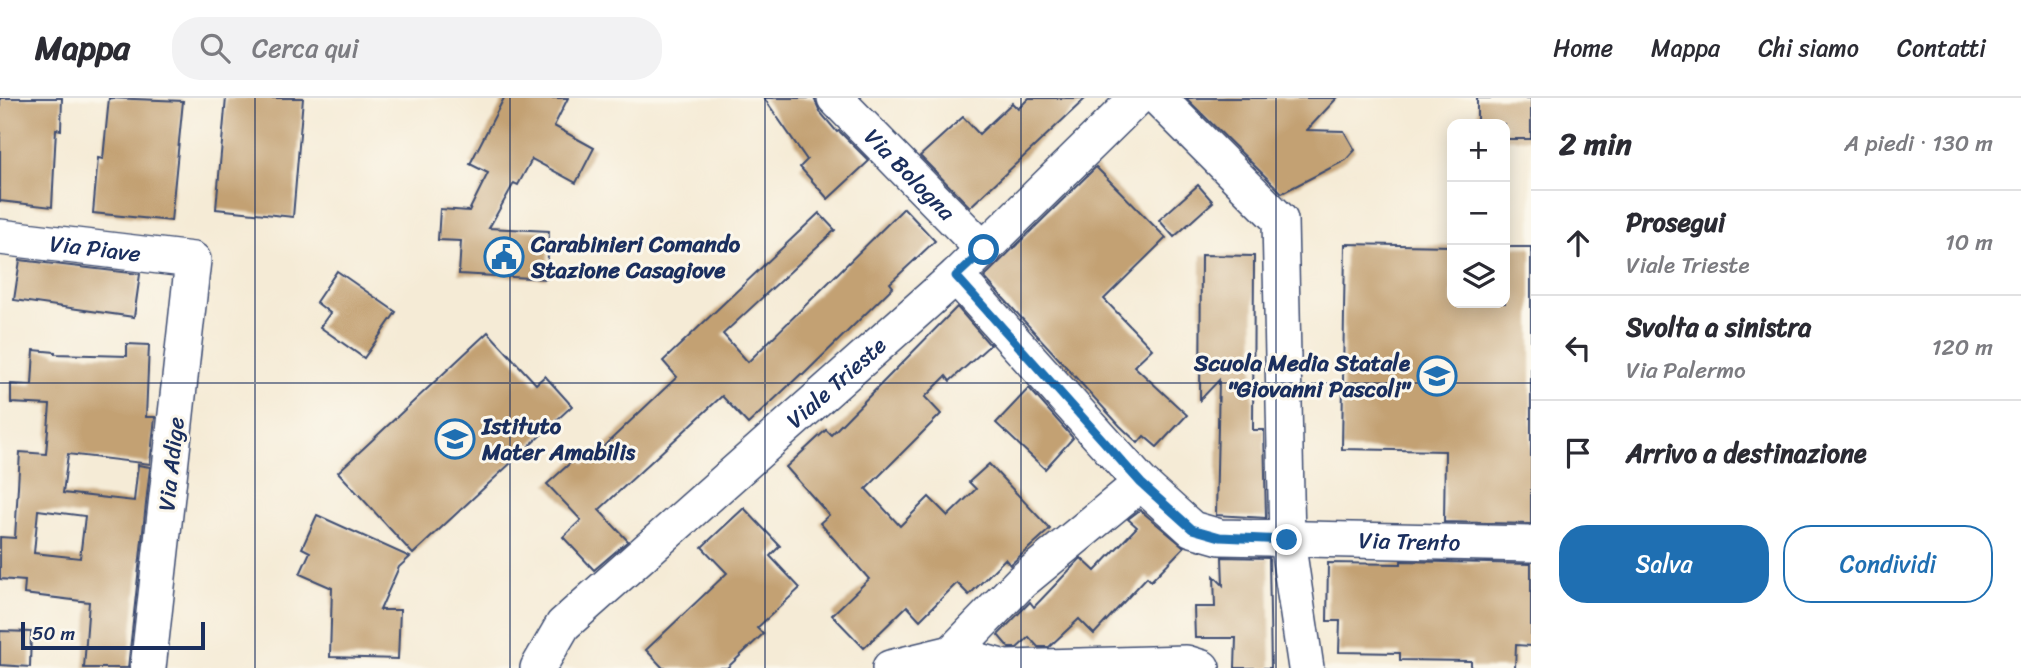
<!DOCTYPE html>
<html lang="it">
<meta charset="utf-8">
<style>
:root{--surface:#fff;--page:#f2f2f3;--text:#2b2b33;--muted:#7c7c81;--line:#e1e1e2;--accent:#1f6fb2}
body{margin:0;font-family:Sriracha,sans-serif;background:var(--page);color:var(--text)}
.controls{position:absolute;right:21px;top:21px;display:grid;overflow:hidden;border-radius:14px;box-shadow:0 4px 18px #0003}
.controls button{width:63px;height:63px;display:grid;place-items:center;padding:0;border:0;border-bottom:2px solid var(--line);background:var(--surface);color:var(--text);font:35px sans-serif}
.scale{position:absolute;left:21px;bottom:18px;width:184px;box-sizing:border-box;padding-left:7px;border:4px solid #1b2f5e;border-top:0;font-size:19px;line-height:24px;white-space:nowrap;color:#1b2f5e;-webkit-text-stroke:5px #fbf7ec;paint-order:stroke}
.stop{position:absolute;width:21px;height:21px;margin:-16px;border:5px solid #1f6fb2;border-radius:50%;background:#fff}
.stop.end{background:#1f6fb2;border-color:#fff;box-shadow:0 2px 7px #0008}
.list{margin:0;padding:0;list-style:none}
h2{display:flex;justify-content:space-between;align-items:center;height:91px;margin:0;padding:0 28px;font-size:30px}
h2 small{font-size:23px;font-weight:400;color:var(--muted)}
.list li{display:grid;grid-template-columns:46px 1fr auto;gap:21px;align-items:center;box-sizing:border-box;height:105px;padding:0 28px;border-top:2px solid var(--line)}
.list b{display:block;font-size:26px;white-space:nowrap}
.list p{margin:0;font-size:23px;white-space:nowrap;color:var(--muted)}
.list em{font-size:23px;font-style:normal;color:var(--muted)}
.actions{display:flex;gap:14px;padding:21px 28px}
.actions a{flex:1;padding:16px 0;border:2px solid var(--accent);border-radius:28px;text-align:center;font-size:24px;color:var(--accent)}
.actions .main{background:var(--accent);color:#fff}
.icon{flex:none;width:38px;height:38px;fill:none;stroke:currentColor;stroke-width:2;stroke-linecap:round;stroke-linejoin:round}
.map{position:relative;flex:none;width:1531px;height:570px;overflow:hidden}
header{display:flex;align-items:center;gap:42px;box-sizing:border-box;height:98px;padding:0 35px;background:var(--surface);border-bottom:2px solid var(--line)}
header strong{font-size:33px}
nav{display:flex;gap:38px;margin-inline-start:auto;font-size:24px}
.search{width:490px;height:63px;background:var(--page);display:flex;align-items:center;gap:18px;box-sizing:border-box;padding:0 24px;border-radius:28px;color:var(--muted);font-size:26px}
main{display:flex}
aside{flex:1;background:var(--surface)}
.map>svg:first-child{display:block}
.building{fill:#c3a173;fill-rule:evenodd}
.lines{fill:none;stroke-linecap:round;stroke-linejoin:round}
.minor-casing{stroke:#3c4b70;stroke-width:38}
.minor{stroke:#fff;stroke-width:35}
.route{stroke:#1f6fb2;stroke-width:9}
.grid{fill:none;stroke:#1b2f5e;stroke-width:2;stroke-opacity:0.55}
.labels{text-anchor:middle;stroke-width:6;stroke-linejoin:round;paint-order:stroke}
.street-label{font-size:23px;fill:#1b2f5e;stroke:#fbf7ec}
.poi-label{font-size:23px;font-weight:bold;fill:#1b2f5e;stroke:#fbf7ec;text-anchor:start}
</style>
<header>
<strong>Mappa</strong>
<div class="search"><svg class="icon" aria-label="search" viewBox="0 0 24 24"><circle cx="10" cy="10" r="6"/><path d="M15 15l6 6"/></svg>Cerca qui</div>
<nav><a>Home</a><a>Mappa</a><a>Chi siamo</a><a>Contatti</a></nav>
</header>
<main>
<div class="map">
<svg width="1531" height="570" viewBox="0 0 1531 570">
<rect width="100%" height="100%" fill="#fbf7ec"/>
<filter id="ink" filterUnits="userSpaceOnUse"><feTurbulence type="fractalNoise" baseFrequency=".0143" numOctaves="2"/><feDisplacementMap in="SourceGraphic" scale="14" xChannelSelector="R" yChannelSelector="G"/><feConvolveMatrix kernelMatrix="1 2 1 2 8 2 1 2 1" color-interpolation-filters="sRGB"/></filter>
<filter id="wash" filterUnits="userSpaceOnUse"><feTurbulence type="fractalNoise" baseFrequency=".00686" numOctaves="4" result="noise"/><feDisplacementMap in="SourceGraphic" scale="28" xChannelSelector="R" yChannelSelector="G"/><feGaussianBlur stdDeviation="1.57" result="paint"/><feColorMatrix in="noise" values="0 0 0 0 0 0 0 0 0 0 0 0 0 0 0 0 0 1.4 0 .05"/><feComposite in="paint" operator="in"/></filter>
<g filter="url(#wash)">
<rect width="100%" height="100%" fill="#f5ebd6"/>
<g id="blocks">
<!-- building -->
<g class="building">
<polygon points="0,0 62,0 61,32 56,31 52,109 0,103"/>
<polygon points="109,0 183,3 171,123 93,115 98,60 103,61"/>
<polygon points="226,0 303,0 293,119 216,111"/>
<polygon points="504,0 568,0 554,28 594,50 576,85 532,61 518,87 514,85 489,130 549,133 547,181 459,176 461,143 438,142 440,111 469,113 488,75 470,66"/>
<polygon points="764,0 814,0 820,14 837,34 839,33 869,63 828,101 800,69 807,62"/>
<polygon points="1029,0 1086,0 970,109 920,58 963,19 979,36 1012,5 1018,11"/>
<polygon points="1186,0 1337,0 1307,32 1344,33 1355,52 1346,62 1282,95"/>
<polygon points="1477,0 1531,0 1531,41 1505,41 1505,26 1477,26"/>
<polygon points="1096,69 1166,140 1104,201 1152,251 1134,268 1187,317 1157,349 1144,338 1138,345 1120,328 984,179"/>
<polygon points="1198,87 1213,104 1174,139 1159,122"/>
<polygon points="904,110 935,143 890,185 893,189 803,277 801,276 748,326 722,298 599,412 628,443 594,472 563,439 581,422 547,386 578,358 585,366 677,279 663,263 819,115 835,132 723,236 748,264"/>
<polygon points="1345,146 1452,148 1452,205 1505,205 1505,149 1531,149 1531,426 1444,424 1445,353 1342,351"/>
<polygon points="1201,157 1254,158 1253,332 1264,332 1266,420 1216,417 1219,282 1200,302"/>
<polygon points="20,162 140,176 134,219 14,202"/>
<polygon points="337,173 396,214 364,260 320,229 330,215 316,204"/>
<polygon points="957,209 990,247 950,283 946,278 925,299 941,316 866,391 900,428 929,399 948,418 976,391 969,384 989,366 1050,431 1010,467 1005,461 969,497 957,485 920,522 907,508 864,550 832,517 869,481 820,425 829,417 786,369 826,332 831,337"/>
<polygon points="488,234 536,286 545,278 572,308 413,456 338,374"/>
<path d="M 127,246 L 149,247 L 146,319 L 155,319 L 150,366 L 68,356 L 63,395 L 134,403 L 138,367 L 150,369 L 128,570 L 84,570 L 89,504 L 24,496 L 25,483 L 0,481 L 0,439 L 15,440 L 20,354 L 46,356 L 50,307 L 11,305 L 11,286 L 32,287 L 34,252 L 55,254 L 55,256 L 127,258 ZM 38,412 L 85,418 L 80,460 L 34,455 Z"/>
<polygon points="1029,290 1073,340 1045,371 996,325"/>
<polygon points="744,410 780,448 770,458 800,490 757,530 763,536 727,570 663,570 646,552 727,475 702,449"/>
<polygon points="1140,412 1184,449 1151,483 1147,479 1094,536 1079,521 1049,549 1038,549 1029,539 1017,550 1009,550 998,537 1030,504 1034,509 1081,460 1095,473 1137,429 1128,421"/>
<polygon points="317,417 410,459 399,469 380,512 400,512 398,561 330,559 332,490 300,476 310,454 302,450"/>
<polygon points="1222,459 1269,460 1271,570 1235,570 1236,540 1195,540 1194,509 1215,509 1214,478 1223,487"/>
<polygon points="1401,463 1531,466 1531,548 1516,547 1515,570 1471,570 1471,563 1400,562 1400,555 1339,554 1340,523 1327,523 1328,465 1401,466"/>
<polygon points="0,533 31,534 30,569 0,567"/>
</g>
</g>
</g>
<g filter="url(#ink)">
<use href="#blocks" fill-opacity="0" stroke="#3c4b70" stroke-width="2"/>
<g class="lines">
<!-- minor casing -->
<g class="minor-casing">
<g id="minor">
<path id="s1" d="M 835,0 L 984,152"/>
<polyline points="1158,0 1280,122 1287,442 1306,570"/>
<path id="s2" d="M 0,139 L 193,162 L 148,570"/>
<path id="s3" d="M 956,178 L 1141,385 L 1192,431 L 1220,439 L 1531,446"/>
<polyline points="952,555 1021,484 1141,385"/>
<path id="s4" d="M 538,570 L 563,527 L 956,178 L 1137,0"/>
<polyline points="890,570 952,555 1005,570 1186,565 1202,570"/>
</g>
</g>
<!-- minor -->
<use href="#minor" class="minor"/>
</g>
</g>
<g class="lines" filter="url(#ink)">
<!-- route -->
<polyline class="route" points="984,152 956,178 1141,385 1192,431 1220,439 1287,442"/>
</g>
<!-- grid -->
<path class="grid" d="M 255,0 L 255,570M 510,0 L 510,570M 765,0 L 765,570M 1021,0 L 1021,570M 1276,0 L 1276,570M 0,285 L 1531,285"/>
<!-- icons -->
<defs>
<g id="civic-ring" transform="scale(2.0125)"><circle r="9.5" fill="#fbf7ec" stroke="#1f6fb2" stroke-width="1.5"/><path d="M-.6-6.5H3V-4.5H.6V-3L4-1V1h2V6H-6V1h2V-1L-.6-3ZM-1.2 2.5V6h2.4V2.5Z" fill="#1f6fb2"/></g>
<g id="school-ring" transform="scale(2.0125)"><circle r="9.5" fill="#fbf7ec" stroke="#1f6fb2" stroke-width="1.5"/><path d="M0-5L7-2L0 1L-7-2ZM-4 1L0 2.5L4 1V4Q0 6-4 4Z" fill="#1f6fb2"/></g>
</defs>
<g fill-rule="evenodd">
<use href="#civic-ring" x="504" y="159"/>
<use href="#school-ring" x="1437" y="278"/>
<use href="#school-ring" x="455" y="341"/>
</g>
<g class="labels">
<!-- street labels -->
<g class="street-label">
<text dy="8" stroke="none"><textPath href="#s1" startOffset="107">Via Bologna</textPath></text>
<text dy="8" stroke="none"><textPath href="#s2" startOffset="96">Via Piave</textPath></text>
<text dy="8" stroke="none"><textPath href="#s4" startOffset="415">Viale Trieste</textPath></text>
<text transform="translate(171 366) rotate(-84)" y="8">Via Adige</text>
<text dy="8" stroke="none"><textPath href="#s3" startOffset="565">Via Trento</textPath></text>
</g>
<!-- poi labels -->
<g class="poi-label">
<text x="531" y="154">Carabinieri Comando<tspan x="531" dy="26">Stazione Casagiove</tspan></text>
<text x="1410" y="273" text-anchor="end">Scuola Media Statale<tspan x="1410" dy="26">"Giovanni Pascoli"</tspan></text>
<text x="482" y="336">Istituto<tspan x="482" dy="26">Mater Amabilis</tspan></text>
</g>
</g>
</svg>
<div class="controls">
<button>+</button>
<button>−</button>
<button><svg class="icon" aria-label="layers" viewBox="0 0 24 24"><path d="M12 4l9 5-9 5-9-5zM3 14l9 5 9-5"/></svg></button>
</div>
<div class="scale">50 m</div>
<div class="stop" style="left:984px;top:152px"></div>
<div class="stop end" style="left:1287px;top:442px"></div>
</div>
<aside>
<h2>2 min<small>A piedi · 130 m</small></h2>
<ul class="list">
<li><svg class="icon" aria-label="ahead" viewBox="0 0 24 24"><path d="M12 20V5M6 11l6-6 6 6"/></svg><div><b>Prosegui</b><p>Viale Trieste</p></div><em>10 m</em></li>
<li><svg class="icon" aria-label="left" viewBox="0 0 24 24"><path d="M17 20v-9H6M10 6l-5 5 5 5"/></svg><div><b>Svolta a sinistra</b><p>Via Palermo</p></div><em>120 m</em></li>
<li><svg class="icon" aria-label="arrive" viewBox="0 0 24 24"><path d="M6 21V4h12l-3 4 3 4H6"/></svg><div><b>Arrivo a destinazione</b></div></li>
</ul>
<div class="actions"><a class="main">Salva</a><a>Condividi</a></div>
</aside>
</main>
